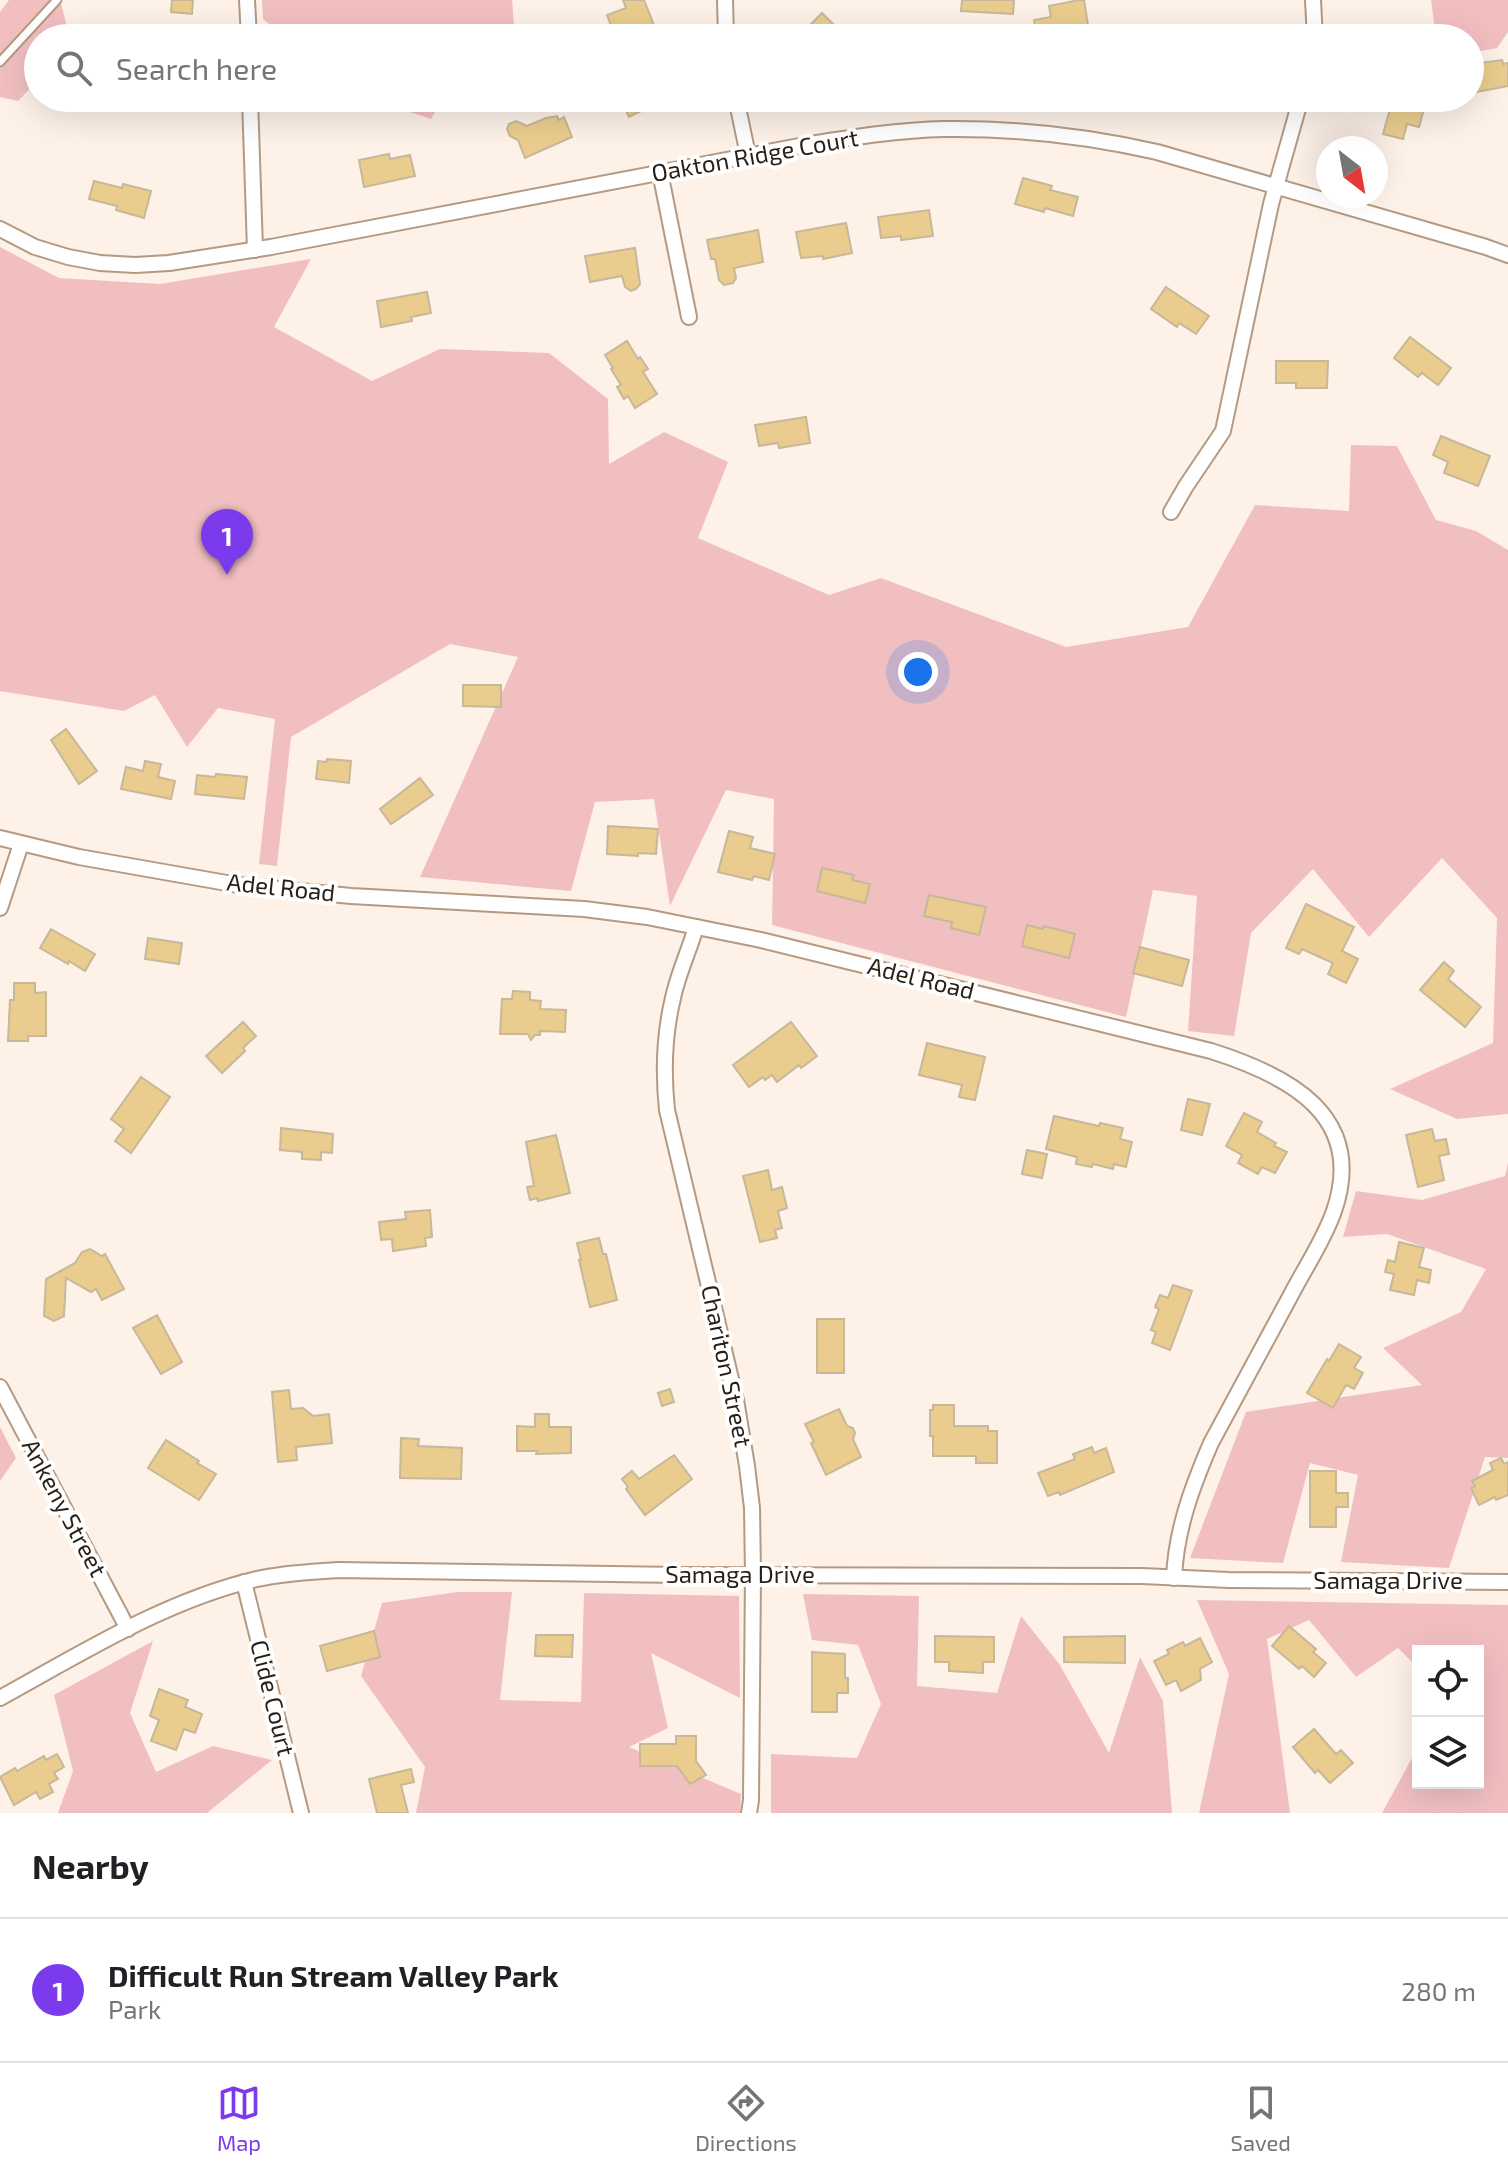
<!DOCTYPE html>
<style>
:root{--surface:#fff;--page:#f2f2f2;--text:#202124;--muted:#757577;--line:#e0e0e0;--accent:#7c3aed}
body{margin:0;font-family:"Exo 2",sans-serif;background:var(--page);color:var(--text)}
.controls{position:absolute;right:24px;bottom:24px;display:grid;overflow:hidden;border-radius:0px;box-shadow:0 8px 32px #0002}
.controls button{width:72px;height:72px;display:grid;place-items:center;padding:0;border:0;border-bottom:2px solid var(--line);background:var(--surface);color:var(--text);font:40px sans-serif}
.compass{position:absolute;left:1316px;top:136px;width:72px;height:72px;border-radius:50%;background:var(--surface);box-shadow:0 8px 32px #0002;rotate:149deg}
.you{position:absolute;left:918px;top:672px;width:28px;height:28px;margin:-20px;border:6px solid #fff;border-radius:50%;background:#1a73e8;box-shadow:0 0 0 12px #1a73e833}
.badge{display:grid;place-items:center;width:52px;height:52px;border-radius:50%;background:var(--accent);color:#fff;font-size:26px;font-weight:700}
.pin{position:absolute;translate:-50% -66px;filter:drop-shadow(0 2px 4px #0008)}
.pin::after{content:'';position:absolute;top:42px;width:28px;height:24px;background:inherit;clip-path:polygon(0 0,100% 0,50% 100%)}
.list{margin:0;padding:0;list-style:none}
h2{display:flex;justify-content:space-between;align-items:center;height:104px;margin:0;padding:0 32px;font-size:34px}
h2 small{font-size:26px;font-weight:400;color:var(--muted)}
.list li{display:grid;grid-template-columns:52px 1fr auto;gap:24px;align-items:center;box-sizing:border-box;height:144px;padding:0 32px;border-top:2px solid var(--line)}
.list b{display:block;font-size:30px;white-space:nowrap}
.list p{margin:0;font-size:26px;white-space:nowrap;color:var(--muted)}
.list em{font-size:26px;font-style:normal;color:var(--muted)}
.icon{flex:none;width:44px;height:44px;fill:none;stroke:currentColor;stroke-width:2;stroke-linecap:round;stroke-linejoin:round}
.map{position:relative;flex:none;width:1508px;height:1813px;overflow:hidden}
.search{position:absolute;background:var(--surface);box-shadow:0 8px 32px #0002;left:24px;right:24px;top:24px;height:88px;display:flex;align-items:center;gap:20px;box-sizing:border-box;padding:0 28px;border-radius:44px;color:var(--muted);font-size:30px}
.sheet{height:248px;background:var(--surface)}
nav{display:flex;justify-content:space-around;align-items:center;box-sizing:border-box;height:112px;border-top:2px solid var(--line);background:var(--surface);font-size:22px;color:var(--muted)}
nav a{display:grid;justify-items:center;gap:4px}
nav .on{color:var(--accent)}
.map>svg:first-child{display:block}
.green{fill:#f2bfc1}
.building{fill:#eacd8e;stroke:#c6b899;stroke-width:2}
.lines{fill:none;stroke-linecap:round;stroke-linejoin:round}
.service-casing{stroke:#b49a83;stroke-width:11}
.minor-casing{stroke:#b49a83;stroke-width:18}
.service{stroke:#fff;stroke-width:7}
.minor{stroke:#fff;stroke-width:14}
.labels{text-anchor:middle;stroke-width:8;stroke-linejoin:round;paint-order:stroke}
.street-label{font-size:24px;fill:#281f16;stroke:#fff}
</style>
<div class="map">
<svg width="1508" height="1813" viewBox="0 0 1508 1813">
<rect width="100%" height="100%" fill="#fdf1e8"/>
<!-- green -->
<g class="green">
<polygon points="9,0 60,0 70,38 38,38 38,80 18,101 0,97 0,12"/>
<polygon points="262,0 512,0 515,38 286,38 263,19"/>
<polygon points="1431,0 1508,0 1508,32 1497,48 1470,53 1470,38 1436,38"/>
<polygon points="368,98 443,98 431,119"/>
<polygon points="0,247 59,278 160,284 311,259 274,327 372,381 440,349 549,353 608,399 609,464 664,432 728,462 698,538 829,595 881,578 1066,647 1188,627 1255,505 1349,511 1351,445 1397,446 1436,520 1476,531 1508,550 1508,1114 1457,1119 1390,1089 1493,1043 1497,918 1442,858 1369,937 1313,869 1251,933 1234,1036 1188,1031 1197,896 1153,890 1126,1017 772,925 774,799 726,790 670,906 654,799 595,802 571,891 420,877 518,657 450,644 291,737 277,866 259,864 275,719 218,708 187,747 155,695 124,711 0,691"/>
<polygon points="1508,1163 1508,1458 1485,1457 1449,1568 1341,1562 1358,1475 1310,1463 1283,1563 1190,1558 1246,1412 1422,1385 1383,1348 1461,1312 1486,1269 1387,1234 1343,1237 1356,1191 1422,1200 1505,1176"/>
<polygon points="0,1427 16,1458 0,1481"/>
<polygon points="457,1592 512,1592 500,1700 581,1702 584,1593 739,1596 740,1698 651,1653 668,1728 629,1747 741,1794 740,1813 416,1813 425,1767 361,1676 382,1603"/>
<polygon points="803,1594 919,1596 917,1686 997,1693 1021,1616 1060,1665 1109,1753 1140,1657 1163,1701 1172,1813 771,1813 771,1754 857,1758 881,1704 858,1645 812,1640"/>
<polygon points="1197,1600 1508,1605 1508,1813 1382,1813 1418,1747 1418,1783 1478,1783 1478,1651 1418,1651 1418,1668 1398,1648 1356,1677 1309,1620 1267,1639 1290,1813 1199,1813 1229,1674"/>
<polygon points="153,1641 130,1713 156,1772 213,1746 272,1760 207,1813 58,1813 73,1771 54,1695"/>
</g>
<!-- building -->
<g class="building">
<polygon points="172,0 193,0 192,14 171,12"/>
<polygon points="623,0 644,0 657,33 644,38 624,38 621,28 613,31 607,15 626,8"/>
<polygon points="962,0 1014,0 1013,14 961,11"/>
<polygon points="1079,0 1084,0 1089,32 1037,38 1034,20 1051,17 1049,6"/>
<polygon points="822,13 847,38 817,38 807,28"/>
<polygon points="1502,60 1503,64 1508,63 1508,86 1476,92 1471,64"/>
<polygon points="620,98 668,98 629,117"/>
<polygon points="1393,98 1427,98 1419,127 1407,124 1403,139 1383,134"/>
<polygon points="557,116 559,120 564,117 572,137 525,158 518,140 510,136 507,129 509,124 516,121 527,126 546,118"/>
<polygon points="389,154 390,159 410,155 415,176 364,187 359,160"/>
<polygon points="1023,178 1052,186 1050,190 1078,197 1073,216 1045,208 1044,212 1015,204"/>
<polygon points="94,181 122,188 123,184 151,191 144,218 116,210 117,206 89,199"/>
<polygon points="929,210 933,236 901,240 901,236 881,238 878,217"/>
<polygon points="846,223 852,253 823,259 823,256 801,258 796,232"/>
<polygon points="758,230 763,262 734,268 736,278 733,283 724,285 719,280 715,259 711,259 707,240"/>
<polygon points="635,248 640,284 636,289 631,291 625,287 622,276 590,282 585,256"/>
<polygon points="1166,287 1209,316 1196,334 1179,323 1177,327 1151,309"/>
<polygon points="427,292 431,313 411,317 412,321 381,327 377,301"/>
<polygon points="1410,337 1451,368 1438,385 1422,373 1418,377 1394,358"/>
<polygon points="627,341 638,359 640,357 648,369 643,372 657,394 635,408 628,396 624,399 617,387 621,385 611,369 613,368 605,355"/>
<polygon points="1276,361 1328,361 1327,388 1296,388 1296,383 1276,383"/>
<polygon points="806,417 810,443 779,448 778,443 759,446 755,425"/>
<polygon points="1441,436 1490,456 1478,486 1444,473 1448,462 1433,455"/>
<polygon points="463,685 501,685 501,707 463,706"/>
<polygon points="66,729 97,771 79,784 51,740"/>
<polygon points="327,759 351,761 349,783 316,779 318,761 326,762"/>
<polygon points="145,761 161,764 158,777 175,781 171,799 121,789 126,767 143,771"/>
<polygon points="216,774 247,777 244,799 195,794 197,775 215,777"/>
<polygon points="420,778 433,795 391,824 380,809"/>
<polygon points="608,826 658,829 656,854 638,853 638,856 607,854"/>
<polygon points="729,831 753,837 750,848 775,854 769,880 754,876 752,880 718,872"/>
<polygon points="822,868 854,875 852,880 870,884 865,903 817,891"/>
<polygon points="929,895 986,907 979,935 951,928 952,922 924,916"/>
<polygon points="1306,904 1354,927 1342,951 1358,959 1346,983 1328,974 1333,963 1302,949 1299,954 1286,948"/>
<polygon points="1027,925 1043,929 1044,926 1075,934 1069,958 1022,946"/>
<polygon points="51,929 95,954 85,971 69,961 68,964 40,948"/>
<polygon points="148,938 182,943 179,964 145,959"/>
<polygon points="1140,947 1189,960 1182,986 1133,973"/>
<polygon points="1444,962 1454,971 1448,979 1481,1007 1465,1027 1420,990"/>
<polygon points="14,983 35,983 35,993 46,992 46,1036 28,1036 28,1041 8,1041 10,1000 14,1000"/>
<polygon points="513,991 530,992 530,1000 541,1001 540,1009 566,1010 565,1032 540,1031 540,1035 535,1035 531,1040 528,1034 500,1034 502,999 512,999"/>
<polygon points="243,1022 256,1036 243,1048 245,1051 222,1073 206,1056"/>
<polygon points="791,1022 817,1056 801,1068 799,1065 777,1082 772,1075 765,1080 763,1077 749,1087 733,1065"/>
<polygon points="927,1043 985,1057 975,1100 959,1097 962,1085 919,1075"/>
<polygon points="141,1077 170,1097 131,1153 115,1141 124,1129 111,1119"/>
<polygon points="1188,1099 1210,1104 1202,1135 1181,1130"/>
<polygon points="1244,1113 1262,1122 1257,1132 1276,1143 1274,1146 1287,1152 1275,1173 1262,1167 1258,1174 1238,1163 1242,1155 1226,1146"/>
<polygon points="1054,1116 1099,1126 1100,1123 1123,1128 1120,1139 1132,1142 1126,1167 1114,1164 1113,1169 1093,1164 1092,1167 1076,1164 1077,1157 1046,1149"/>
<polygon points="281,1128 333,1134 332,1153 321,1152 321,1160 302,1159 302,1152 280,1150"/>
<polygon points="1432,1129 1435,1141 1446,1139 1449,1154 1439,1156 1444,1180 1418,1187 1406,1135"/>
<polygon points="556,1135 570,1193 538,1201 537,1198 530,1200 527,1187 534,1186 526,1142"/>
<polygon points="1027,1150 1047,1154 1042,1178 1022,1174"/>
<polygon points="768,1170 772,1190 782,1187 787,1208 778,1211 782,1228 775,1230 777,1238 760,1242 743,1176"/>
<polygon points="430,1210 432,1237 425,1238 426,1246 393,1251 392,1239 381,1240 379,1222 406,1219 405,1212"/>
<polygon points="599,1238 603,1254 606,1254 617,1300 590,1307 579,1260 581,1260 577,1243"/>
<polygon points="1399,1242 1424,1248 1419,1267 1431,1270 1429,1283 1417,1280 1414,1295 1390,1290 1394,1274 1385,1272 1388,1260 1395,1262"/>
<polygon points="90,1249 102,1256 105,1254 124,1289 102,1300 96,1289 91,1292 66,1278 64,1316 54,1321 44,1316 46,1279 75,1263 82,1252"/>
<polygon points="1173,1285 1192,1291 1170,1350 1152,1343 1156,1332 1151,1330 1159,1309 1155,1307 1160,1295 1168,1298"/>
<polygon points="157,1315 182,1362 161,1374 133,1328"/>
<rect x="817" y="1319" width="27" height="54"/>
<polygon points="1339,1344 1361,1357 1354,1368 1363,1373 1354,1389 1346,1385 1333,1408 1307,1393 1327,1359 1329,1361"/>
<polygon points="670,1389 674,1402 662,1406 658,1393"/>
<polygon points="289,1390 291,1409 303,1408 313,1416 329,1414 332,1443 296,1447 297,1460 278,1462 272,1392"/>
<polygon points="933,1405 954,1405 954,1426 988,1426 988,1431 997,1431 997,1463 976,1463 976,1456 933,1456 933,1436 930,1436 930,1410 933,1410"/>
<polygon points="839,1409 847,1426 853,1428 855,1433 853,1439 861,1457 826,1475 811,1443 814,1442 805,1424"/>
<polygon points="535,1414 549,1414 549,1427 571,1427 571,1453 536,1454 537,1451 517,1451 517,1426 535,1427"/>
<polygon points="401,1438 419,1439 418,1446 462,1448 461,1479 400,1478"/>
<polygon points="166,1440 199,1461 197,1463 216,1474 199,1500 148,1468"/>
<polygon points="1092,1447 1094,1453 1106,1448 1114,1472 1060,1495 1059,1492 1048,1496 1038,1473 1075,1459 1073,1454"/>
<polygon points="674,1455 692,1479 645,1515 626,1489 628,1487 622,1479 632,1471 639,1479"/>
<polygon points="1501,1458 1504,1464 1508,1462 1508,1495 1496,1500 1495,1497 1479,1505 1471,1488 1475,1486 1472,1481 1493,1470 1490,1463"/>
<polygon points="1310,1471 1336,1471 1336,1493 1348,1493 1348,1507 1336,1507 1336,1527 1310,1527"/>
<polygon points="1289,1626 1316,1649 1313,1652 1326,1663 1314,1677 1302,1666 1299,1669 1272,1646"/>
<polygon points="374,1631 380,1657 327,1671 320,1646"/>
<polygon points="536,1635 573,1635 572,1657 535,1656"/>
<polygon points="935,1636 994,1637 994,1662 983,1662 983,1673 949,1671 949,1662 935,1662"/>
<polygon points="1125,1636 1125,1663 1064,1662 1064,1637"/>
<polygon points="1200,1638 1212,1662 1200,1669 1201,1680 1181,1691 1176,1680 1166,1685 1154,1661 1169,1654 1167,1650 1183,1642 1185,1646"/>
<polygon points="812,1652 845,1654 845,1678 848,1678 848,1693 837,1693 837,1712 812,1712"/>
<polygon points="159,1689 188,1700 185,1707 202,1714 195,1733 184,1729 176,1750 151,1741 159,1720 150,1716"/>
<polygon points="1314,1729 1336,1754 1341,1750 1353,1763 1330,1783 1318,1770 1315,1773 1293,1747"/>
<polygon points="676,1736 696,1736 696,1761 706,1775 690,1784 677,1766 640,1766 640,1744 676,1744"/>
<polygon points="57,1754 64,1767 54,1773 58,1779 49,1784 53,1792 40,1799 36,1792 14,1805 0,1777 15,1768 17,1771 44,1756 46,1760"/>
<polygon points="411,1769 414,1782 401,1785 408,1813 377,1813 369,1779"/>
</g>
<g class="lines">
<!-- service casing -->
<g class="service-casing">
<polyline id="service" points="0,62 57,0"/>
</g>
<!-- minor casing -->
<g class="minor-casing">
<g id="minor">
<polyline points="247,0 249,38"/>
<polyline points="725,0 726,38"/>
<polyline points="1313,0 1315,38"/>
<polyline points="250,98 255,250"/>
<polyline points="736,98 748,155"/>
<polyline points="660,172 689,317"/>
<path d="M 0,229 L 35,247 L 68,257 L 100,263 L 135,265 L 169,263 L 271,247 L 810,144 C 854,137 899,130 944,129 C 1017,128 1086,136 1157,152 L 1486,247 L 1508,255"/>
<polyline points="1171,512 1186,486 1223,431 1271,204 1301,98"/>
<path d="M 0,838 L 79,857 L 238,885 L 351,896 L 584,909 L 647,917 L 761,940 L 1211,1051 C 1287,1075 1367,1115 1334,1211 C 1324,1240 1306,1266 1292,1293 C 1265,1343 1238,1393 1211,1443 C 1192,1487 1176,1530 1174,1578"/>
<polyline points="0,908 21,844"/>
<path d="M 696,927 C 689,951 678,974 673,998 C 664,1035 663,1072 667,1110 L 736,1400 L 747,1466 L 752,1508 L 753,1574 L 751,1800 L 749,1813"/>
<polyline points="0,1387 128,1629"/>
<polyline points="244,1582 301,1813"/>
<path d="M 0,1698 C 82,1653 166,1600 257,1579 C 283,1573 310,1572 337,1570 L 680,1575 L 1142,1576 L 1229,1580 L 1508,1582"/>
</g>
</g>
<!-- service -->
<use href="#service" class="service"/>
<!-- minor -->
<use href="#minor" class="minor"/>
</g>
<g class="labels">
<!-- street labels -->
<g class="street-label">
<text transform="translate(755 156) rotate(-10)" y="8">Oakton Ridge Court</text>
<text transform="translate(281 888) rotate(6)" y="8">Adel Road</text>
<text transform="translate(921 979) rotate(14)" y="8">Adel Road</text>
<text transform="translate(726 1366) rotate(78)" y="8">Chariton Street</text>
<text transform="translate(64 1508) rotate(62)" y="8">Ankeny Street</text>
<text x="740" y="1583">Samaga Drive</text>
<text x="1388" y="1589">Samaga Drive</text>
<text transform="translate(272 1698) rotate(76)" y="8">Clide Court</text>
</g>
</g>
</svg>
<div class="controls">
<button><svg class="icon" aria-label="locate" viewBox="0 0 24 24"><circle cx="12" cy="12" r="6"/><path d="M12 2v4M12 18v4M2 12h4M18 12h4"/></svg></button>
<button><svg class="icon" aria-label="layers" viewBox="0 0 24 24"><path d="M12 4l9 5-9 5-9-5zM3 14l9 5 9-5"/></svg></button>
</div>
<svg class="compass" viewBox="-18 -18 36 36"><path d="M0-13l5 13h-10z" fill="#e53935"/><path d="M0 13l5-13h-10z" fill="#757577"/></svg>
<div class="you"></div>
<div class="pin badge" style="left:227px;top:575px">1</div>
<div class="search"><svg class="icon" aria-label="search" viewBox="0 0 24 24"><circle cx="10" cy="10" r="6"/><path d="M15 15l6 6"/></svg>Search here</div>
</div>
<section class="sheet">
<h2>Nearby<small></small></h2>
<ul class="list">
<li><span class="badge">1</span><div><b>Difficult Run Stream Valley Park</b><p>Park</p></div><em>280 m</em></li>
</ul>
</section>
<nav>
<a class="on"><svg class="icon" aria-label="map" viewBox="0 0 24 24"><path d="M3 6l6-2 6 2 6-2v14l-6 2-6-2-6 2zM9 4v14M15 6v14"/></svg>Map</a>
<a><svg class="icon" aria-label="directions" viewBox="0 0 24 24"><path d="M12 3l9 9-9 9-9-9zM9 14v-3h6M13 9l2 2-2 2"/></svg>Directions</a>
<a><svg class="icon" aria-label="saved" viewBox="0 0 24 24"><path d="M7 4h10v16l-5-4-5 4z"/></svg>Saved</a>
</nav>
